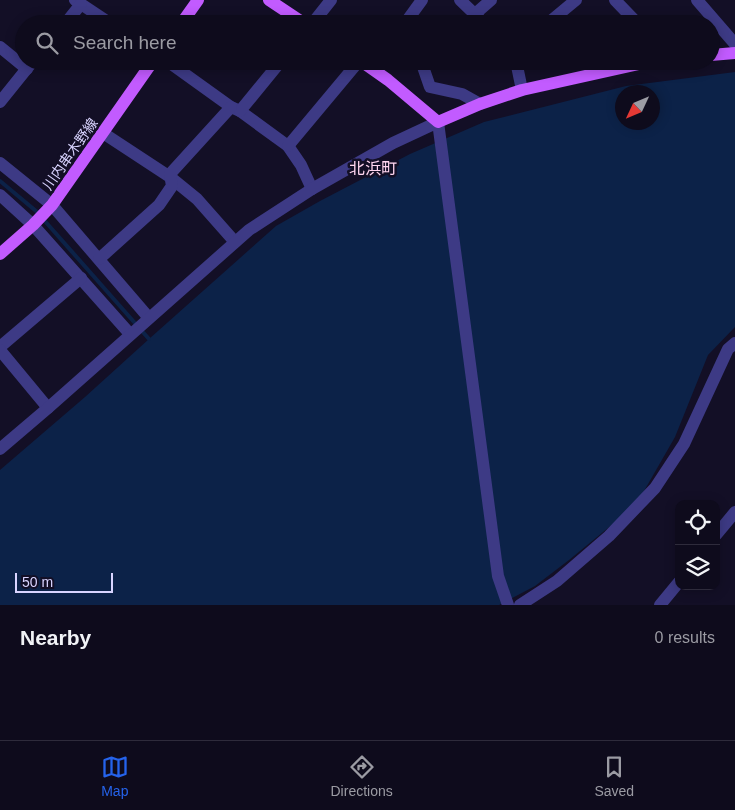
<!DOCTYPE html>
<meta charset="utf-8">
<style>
:root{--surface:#0e0b1c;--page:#171425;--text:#f1f3f6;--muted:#9b9ba3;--line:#2e2b3b;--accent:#2563eb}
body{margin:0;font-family:Helvetica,"Noto Sans JP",sans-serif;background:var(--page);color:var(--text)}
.controls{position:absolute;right:15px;bottom:15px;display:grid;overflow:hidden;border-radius:10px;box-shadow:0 2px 12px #0003}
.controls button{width:45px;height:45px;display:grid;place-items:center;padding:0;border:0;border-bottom:1px solid var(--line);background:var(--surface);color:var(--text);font:25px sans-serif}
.compass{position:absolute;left:615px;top:85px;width:45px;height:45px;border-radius:50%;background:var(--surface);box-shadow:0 2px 12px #0003;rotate:226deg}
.scale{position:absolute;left:15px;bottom:12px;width:98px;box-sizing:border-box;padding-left:5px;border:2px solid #d9d4ff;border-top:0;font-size:14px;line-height:18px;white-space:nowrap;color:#d9d4ff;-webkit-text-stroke:4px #130f26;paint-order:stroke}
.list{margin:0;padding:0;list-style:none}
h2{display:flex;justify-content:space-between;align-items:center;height:65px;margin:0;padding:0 20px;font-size:21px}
h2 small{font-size:16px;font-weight:400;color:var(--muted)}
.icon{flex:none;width:28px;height:28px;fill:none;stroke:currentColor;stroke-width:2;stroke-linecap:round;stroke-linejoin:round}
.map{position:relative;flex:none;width:735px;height:605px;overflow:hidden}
.search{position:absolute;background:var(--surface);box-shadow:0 2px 12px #0003;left:15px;right:15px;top:15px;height:55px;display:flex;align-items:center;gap:12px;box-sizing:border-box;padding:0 18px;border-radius:28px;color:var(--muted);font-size:19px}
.sheet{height:135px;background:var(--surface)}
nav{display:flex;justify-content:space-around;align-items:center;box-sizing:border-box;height:70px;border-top:1px solid var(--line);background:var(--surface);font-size:14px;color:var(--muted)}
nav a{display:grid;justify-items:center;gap:2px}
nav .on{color:var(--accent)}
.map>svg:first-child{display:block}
.water{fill:#0c2248;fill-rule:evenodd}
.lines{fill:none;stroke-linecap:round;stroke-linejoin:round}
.stream{stroke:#0c2248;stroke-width:4}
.minor{stroke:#3d3a85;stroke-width:12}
.tertiary{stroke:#3d3a85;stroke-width:12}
.primary{stroke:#c25bff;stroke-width:12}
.labels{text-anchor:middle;stroke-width:5;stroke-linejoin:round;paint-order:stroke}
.street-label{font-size:14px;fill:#d9d4ff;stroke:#130f26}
.quarter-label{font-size:16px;fill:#ffd6f0;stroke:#130f26}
</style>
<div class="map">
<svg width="735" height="605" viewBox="0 0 735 605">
<rect width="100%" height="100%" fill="#130f26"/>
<!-- water -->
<path class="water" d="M 735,72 L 735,327 L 708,355 L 675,437 L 636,505 L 569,560 L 535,586 L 499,605 L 0,605 L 0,470 L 85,397 L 149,339 L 276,226 L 320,201 L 410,154 L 484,122 L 626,86 ZM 622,92 L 652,92 L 652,122 L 622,122 Z"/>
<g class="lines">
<!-- stream -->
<polyline class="stream" points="0,181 36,211 149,339"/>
<!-- minor -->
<g class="minor">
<polyline points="75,0 111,24"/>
<polyline points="460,0 485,24"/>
<polyline points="615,0 638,24"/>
<polyline points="697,0 735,44"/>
<polyline points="475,14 491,0"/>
<polyline points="65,24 81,4"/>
<polyline points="312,24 331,0"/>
<polyline points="406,24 406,22 422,0"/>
<polyline points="547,24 576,0"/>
<polyline points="0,47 27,69"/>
<polyline points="167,61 231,107 240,111 288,146 301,165 312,189"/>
<polyline points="421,61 430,87 462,94 480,104"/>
<polyline points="516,61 522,90"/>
<polyline points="0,102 33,61"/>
<polyline points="240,111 281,61"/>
<polyline points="103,133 170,177 197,199 235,242"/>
<polyline points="288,146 359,61"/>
<polyline points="0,163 52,205 149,318"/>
<polyline points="0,195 33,225 130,334"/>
<polyline points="99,259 159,205 172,186 170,174 231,107"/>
<polyline points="0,347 81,278"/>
<polyline points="0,350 48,408"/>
<polyline points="520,605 557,581 609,536 655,488 684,444 728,349 735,343"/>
</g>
<!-- tertiary -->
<g class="tertiary">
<polyline points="0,449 48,408 249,230 312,189 393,143 438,122 498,576 508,605"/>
<polyline points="716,535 735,512"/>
<polyline points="660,605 679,582"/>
</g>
<!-- primary -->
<g class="primary">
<polyline points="269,0 305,24"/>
<polyline points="181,24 198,0"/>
<polyline points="711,55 735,53"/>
<polyline points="361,61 388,80 438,122 480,104 522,90 639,64 659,61"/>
<polyline points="0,254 33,225 52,205 153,61"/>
</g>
</g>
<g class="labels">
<!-- street labels -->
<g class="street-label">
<text transform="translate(70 154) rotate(-55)" y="5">川内串木野線</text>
</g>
<!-- quarter labels -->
<g class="quarter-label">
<text x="373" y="174">北浜町</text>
</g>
</g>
</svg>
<div class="controls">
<button><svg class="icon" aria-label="locate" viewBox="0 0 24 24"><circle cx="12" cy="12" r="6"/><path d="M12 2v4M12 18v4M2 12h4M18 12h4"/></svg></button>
<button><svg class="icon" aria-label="layers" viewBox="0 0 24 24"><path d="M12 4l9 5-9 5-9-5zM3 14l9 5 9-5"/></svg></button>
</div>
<svg class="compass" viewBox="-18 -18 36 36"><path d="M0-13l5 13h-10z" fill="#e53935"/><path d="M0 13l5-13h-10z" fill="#9b9ba3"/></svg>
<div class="scale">50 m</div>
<div class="search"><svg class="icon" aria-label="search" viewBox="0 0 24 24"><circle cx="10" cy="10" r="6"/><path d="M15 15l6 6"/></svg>Search here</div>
</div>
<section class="sheet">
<h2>Nearby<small>0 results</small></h2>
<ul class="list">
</ul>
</section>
<nav>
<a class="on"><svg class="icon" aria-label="map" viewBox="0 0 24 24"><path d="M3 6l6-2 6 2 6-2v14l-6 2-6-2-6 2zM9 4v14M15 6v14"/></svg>Map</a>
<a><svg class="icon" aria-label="directions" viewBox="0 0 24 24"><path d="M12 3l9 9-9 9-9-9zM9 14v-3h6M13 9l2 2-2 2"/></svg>Directions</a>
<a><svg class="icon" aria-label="saved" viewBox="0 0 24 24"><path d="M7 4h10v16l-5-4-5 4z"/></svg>Saved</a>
</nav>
